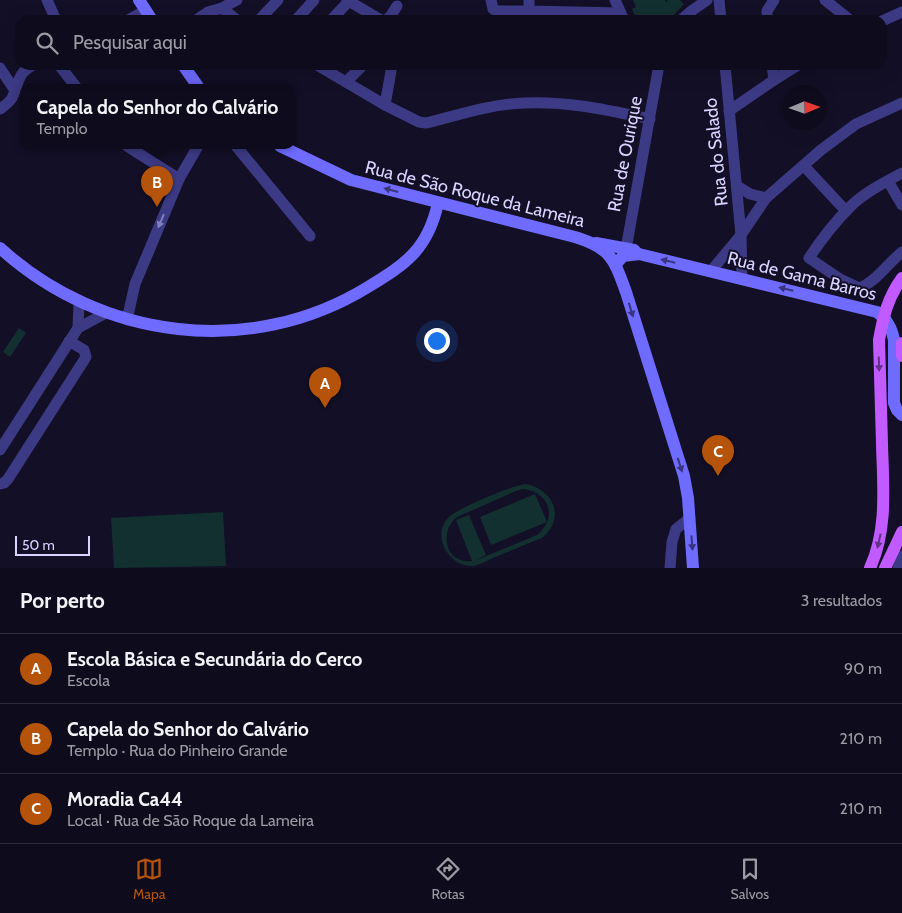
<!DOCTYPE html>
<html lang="pt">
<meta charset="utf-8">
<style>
:root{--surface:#0e0b1c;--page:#1c1929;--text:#f1f3f6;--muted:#9b9ba3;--line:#2e2b3b;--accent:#b45309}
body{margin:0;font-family:Cabin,sans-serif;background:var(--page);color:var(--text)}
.compass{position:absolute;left:782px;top:85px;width:45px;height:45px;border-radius:50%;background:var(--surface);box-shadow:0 5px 20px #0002;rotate:88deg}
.scale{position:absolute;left:15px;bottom:12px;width:75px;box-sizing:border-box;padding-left:5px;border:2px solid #d9d4ff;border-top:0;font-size:14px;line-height:18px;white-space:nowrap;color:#d9d4ff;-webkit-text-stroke:4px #130f26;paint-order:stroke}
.you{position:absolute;left:436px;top:340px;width:18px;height:18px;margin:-12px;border:4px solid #fff;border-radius:50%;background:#1a73e8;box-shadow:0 0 0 8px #1a73e833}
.badge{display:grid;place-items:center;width:32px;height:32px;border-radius:50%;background:var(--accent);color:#fff;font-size:16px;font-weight:700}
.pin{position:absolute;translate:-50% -41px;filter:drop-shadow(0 1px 2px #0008)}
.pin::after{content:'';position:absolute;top:26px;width:18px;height:15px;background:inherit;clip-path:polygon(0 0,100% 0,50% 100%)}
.popup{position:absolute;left:20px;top:84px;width:275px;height:65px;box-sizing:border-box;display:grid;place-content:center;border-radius:10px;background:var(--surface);filter:drop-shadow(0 1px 4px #0005);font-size:16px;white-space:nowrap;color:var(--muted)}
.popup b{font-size:19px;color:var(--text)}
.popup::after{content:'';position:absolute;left:50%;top:100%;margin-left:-10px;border:10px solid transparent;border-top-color:var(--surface)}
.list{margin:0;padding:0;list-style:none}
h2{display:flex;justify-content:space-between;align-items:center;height:65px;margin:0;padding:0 20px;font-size:21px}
h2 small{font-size:16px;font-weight:400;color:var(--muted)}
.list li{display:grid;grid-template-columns:32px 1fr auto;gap:15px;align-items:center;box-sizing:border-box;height:70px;padding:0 20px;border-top:1px solid var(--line)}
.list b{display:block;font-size:19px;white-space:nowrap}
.list p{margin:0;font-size:16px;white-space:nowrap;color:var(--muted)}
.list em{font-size:16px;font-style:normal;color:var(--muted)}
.icon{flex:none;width:28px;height:28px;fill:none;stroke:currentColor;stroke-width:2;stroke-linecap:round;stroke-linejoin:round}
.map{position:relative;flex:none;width:902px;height:568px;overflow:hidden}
.search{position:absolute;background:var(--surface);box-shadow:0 5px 20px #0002;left:15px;right:15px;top:15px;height:55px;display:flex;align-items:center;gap:12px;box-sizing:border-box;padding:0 18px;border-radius:15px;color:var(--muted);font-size:19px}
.sheet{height:275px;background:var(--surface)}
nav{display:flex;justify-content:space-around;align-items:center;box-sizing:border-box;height:70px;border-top:1px solid var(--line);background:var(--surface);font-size:14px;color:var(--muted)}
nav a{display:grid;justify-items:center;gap:2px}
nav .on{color:var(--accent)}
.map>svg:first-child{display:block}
.green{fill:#12302f;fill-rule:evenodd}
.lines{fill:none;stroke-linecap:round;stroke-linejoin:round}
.street{stroke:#3d3a85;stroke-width:11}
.secondary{stroke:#6f6bff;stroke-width:12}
.primary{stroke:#c25bff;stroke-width:12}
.oneway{fill:#38347d}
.oneway2{fill:#837fbc}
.oneway3{fill:#623188}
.labels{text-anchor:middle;stroke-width:4;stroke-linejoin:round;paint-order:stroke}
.street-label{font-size:18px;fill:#d9d4ff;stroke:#130f26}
</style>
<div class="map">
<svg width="902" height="568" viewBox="0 0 902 568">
<rect width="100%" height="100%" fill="#130f26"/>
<!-- green -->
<g class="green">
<polygon points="633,0 665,0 666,2 668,0 680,0 684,4 669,20 637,20 632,9 636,7"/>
<polygon points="19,328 26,333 10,357 3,352"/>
<path d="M 526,484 C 554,490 566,518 542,538 C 526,544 511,551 495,557 C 488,560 481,564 474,566 C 449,568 431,536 448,518 C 459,507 510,486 526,484 ZM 523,489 C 550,492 558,518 537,535 L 474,561 L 486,555 L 469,515 L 456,520 L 472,561 C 446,565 438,532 457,517 L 516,491 Z"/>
<polygon points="535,494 547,522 491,545 480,517"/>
<polygon points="223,512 226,566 114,568 111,518"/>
</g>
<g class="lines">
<!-- street -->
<g class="street">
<polyline points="47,0 56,20"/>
<polyline points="347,0 381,20"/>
<polyline points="491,0 493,9 497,11 529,11"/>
<polyline points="529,0 529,11 620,13"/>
<polyline points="615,0 624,20"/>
<polyline points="719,0 721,20"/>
<polyline points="825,0 850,20"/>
<polyline points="222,8 237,0"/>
<polyline points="128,20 146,10"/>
<polyline points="196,20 208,12 222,8 237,20"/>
<polyline points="259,20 278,0"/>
<polyline points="296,20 314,0"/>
<polyline points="331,20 349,1"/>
<polyline points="386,20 390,17 397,6"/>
<polyline points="681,20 690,12 707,0"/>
<polyline points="767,20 767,11 774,0"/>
<polyline points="882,21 902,12"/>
<polyline points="59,65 77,88"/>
<path d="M 317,65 L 385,105 L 419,122 L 426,123 C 458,115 491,104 524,103 C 568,101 607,110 650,119"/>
<polyline points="725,65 741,235"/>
<polyline points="772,65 774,80"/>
<polyline points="0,68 14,89"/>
<polyline points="346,82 363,65"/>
<polyline points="385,105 391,71 391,65"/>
<path d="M 0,109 C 4,106 9,103 12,98 C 19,84 17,73 33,65"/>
<polyline points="729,111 774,80 798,65"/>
<polyline points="127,146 179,179"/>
<polyline points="236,146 310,236"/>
<polyline points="804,166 846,211"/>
<path d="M 902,173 C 885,182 862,194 849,208 C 834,223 821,240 809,258 L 840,279 L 859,288 C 875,283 888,263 902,252"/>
<polyline points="888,181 902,205"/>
<polyline points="737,186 750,194 766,198"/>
<polyline points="741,235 766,198 821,150 856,124 902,103"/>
<polyline points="626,249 659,65"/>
<polyline points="711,271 741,235 742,279"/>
<polyline points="127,320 135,284 179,179 198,146"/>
<polyline points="78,328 79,302"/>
<polyline points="0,450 78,328 106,313"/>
<polyline points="0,484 4,483 8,479 86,357 84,350 69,341"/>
<polyline points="670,568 672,542 676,529 690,518"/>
<polyline points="898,568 902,556"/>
</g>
<!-- secondary -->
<g class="secondary">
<polyline points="139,0 152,20"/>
<polyline points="183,65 199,88"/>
<path d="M 280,146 L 351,180 L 575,237 C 611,248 614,259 626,292 L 684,476 L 688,498 L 693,568"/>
<polyline points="596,243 634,250 637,253"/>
<path d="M 0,248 C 101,340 251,359 368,287 C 406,264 428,249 438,203"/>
<path d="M 616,264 L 623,256 L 639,254 L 877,312 C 887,319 892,329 894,340 L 894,403 L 897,410 L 902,415"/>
</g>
<!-- primary -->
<g class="primary">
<polyline points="902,343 902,356"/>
<path d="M 870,568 C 888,529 883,485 882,444 C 881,409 880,375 879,340 C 883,317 888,297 902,278"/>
<polyline points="885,568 902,532"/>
</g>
</g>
<!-- one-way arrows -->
<defs><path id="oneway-solid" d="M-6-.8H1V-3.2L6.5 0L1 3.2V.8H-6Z" transform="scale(1.25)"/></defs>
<g class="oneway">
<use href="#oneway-solid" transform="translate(391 190) rotate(-165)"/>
<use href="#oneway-solid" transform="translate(668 261) rotate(-167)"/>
<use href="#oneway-solid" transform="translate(786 289) rotate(-167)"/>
<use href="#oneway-solid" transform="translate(631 310) rotate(73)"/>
<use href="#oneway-solid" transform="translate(680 465) rotate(72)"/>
<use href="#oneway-solid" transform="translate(692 543) rotate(86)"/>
</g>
<use class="oneway2" href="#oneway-solid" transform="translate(161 221) rotate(113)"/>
<g class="oneway3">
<use href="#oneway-solid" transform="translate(879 364) rotate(88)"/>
<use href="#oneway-solid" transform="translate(879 541) rotate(103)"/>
</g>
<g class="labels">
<!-- street labels -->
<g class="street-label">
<text transform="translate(716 152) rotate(-96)" y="6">Rua do Salado</text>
<text transform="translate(625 154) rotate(-79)" y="6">Rua de Ourique</text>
<text transform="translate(475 194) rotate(14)" y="6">Rua de São Roque da Lameira</text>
<text transform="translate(802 276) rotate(14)" y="6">Rua de Gama Barros</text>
</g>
</g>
</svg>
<svg class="compass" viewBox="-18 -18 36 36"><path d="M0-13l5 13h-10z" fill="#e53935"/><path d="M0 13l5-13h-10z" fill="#9b9ba3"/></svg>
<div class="scale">50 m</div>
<div class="you"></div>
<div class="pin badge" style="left:325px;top:408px">A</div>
<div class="pin badge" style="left:157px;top:207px">B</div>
<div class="popup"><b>Capela do Senhor do Calvário</b>Templo</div>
<div class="pin badge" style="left:718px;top:476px">C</div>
<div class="search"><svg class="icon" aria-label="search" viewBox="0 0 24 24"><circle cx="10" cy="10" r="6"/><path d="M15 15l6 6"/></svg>Pesquisar aqui</div>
</div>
<section class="sheet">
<h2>Por perto<small>3 resultados</small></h2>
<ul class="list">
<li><span class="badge">A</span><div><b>Escola Básica e Secundária do Cerco</b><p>Escola</p></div><em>90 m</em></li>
<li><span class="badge">B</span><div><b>Capela do Senhor do Calvário</b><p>Templo · Rua do Pinheiro Grande</p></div><em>210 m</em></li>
<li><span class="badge">C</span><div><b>Moradia Ca44</b><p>Local · Rua de São Roque da Lameira</p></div><em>210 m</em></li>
</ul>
</section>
<nav>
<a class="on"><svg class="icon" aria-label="map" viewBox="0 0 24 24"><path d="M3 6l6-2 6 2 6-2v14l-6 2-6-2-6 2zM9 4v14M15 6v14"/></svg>Mapa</a>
<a><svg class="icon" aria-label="directions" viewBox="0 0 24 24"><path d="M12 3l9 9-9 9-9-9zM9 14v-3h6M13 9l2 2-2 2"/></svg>Rotas</a>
<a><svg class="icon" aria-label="saved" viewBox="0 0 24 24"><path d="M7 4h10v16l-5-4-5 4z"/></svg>Salvos</a>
</nav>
